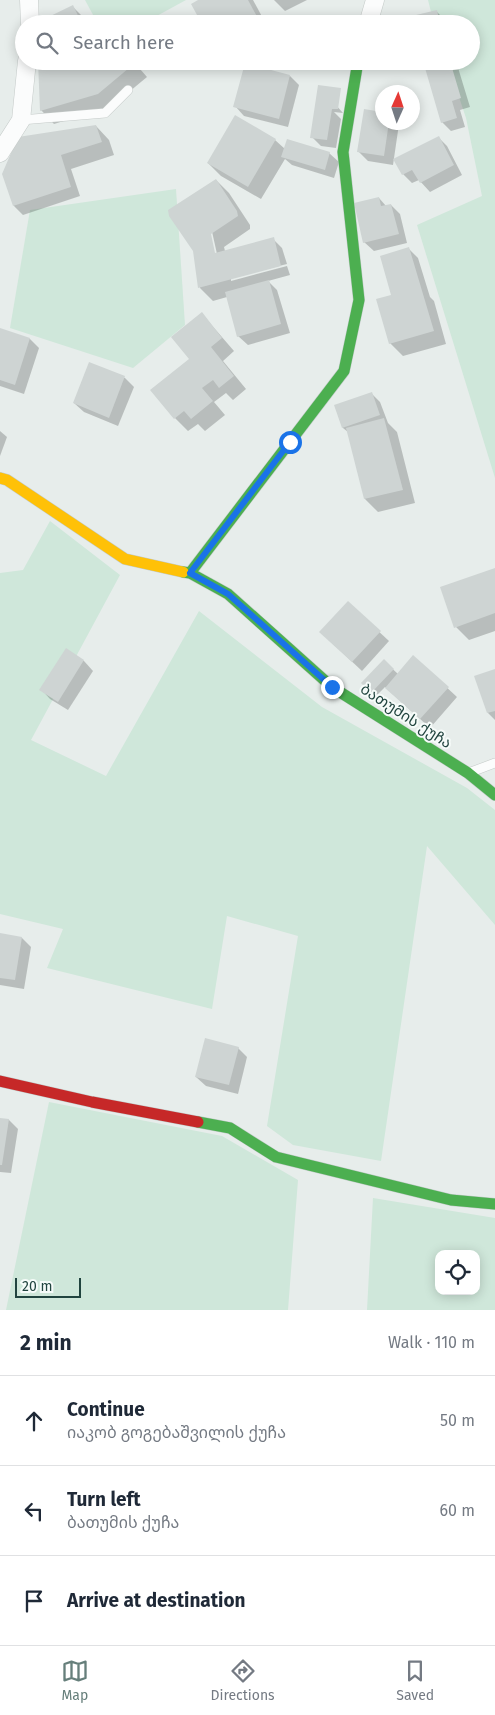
<!DOCTYPE html>
<meta charset="utf-8">
<style>
:root{--surface:#fff;--page:#f2f2f3;--text:#1f2937;--muted:#747a83;--line:#e0e1e3;--accent:#667f7b}
body{margin:0;font-family:"Fira Sans","Noto Sans Georgian",sans-serif;background:var(--page);color:var(--text)}
.controls{position:absolute;right:15px;bottom:15px;display:grid;overflow:hidden;border-radius:10px;box-shadow:0 2px 12px #0003}
.controls button{width:45px;height:45px;display:grid;place-items:center;padding:0;border:0;border-bottom:1px solid var(--line);background:var(--surface);color:var(--text);font:25px sans-serif}
.compass{position:absolute;left:375px;top:85px;width:45px;height:45px;border-radius:50%;background:var(--surface);box-shadow:0 2px 12px #0003;rotate:3deg}
.scale{position:absolute;left:15px;bottom:12px;width:66px;box-sizing:border-box;padding-left:5px;border:2px solid #21443f;border-top:0;font-size:14px;line-height:18px;white-space:nowrap;color:#21443f;-webkit-text-stroke:4px #f6fbf9;paint-order:stroke}
.stop{position:absolute;width:15px;height:15px;margin:-11px;border:4px solid #1a73e8;border-radius:50%;background:#fff}
.stop.end{background:#1a73e8;border-color:#fff;box-shadow:0 1px 5px #0008}
.list{margin:0;padding:0;list-style:none}
h2{display:flex;justify-content:space-between;align-items:center;height:65px;margin:0;padding:0 20px;font-size:21px}
h2 small{font-size:16px;font-weight:400;color:var(--muted)}
.list li{display:grid;grid-template-columns:32px 1fr auto;gap:15px;align-items:center;box-sizing:border-box;height:90px;padding:0 20px;border-top:1px solid var(--line)}
.list b{display:block;font-size:19px;white-space:nowrap}
.list p{margin:0;font-size:16px;white-space:nowrap;color:var(--muted)}
.list em{font-size:16px;font-style:normal;color:var(--muted)}
.icon{flex:none;width:28px;height:28px;fill:none;stroke:currentColor;stroke-width:2;stroke-linecap:round;stroke-linejoin:round}
.map{position:relative;flex:none;width:495px;height:1310px;overflow:hidden}
.search{position:absolute;background:var(--surface);box-shadow:0 2px 12px #0003;left:15px;right:15px;top:15px;height:55px;display:flex;align-items:center;gap:12px;box-sizing:border-box;padding:0 18px;border-radius:28px;color:var(--muted);font-size:19px}
.sheet{height:335px;background:var(--surface)}
nav{display:flex;justify-content:space-around;align-items:center;box-sizing:border-box;height:70px;border-top:1px solid var(--line);background:var(--surface);font-size:14px;color:var(--muted)}
nav a{display:grid;justify-items:center;gap:2px}
nav .on{color:var(--accent)}
.map>svg:first-child{display:block}
.green{fill:#cfe7da;fill-rule:evenodd}
.shadow{fill:#0003;fill-rule:evenodd}
.building{fill:#ced4d3}
.lines{fill:none;stroke-linecap:round;stroke-linejoin:round}
.lane-casing{stroke:#c4cac8;stroke-width:10}
.street-casing{stroke:#c4cac8;stroke-width:19}
.fast-casing{stroke:#c2cbc9;stroke-width:12}
.slow-casing{stroke:#c2cbc9;stroke-width:12}
.jam-casing{stroke:#c2cbc9;stroke-width:12}
.lane{stroke:#fbfcfc;stroke-width:9}
.street{stroke:#fbfcfc;stroke-width:18}
.fast{stroke:#4caf50;stroke-width:11}
.slow{stroke:#ffc107;stroke-width:11}
.jam{stroke:#c62828;stroke-width:11}
.route{stroke:#1a73e8;stroke-width:6}
.labels{text-anchor:middle;stroke-width:4;stroke-linejoin:round;paint-order:stroke}
.street-label{font-size:15px;fill:#21443f;stroke:#f6fbf9}
</style>
<div class="map">
<svg width="495" height="1310" viewBox="0 0 495 1310">
<rect width="100%" height="100%" fill="#e7edeb"/>
<!-- green -->
<g class="green">
<polygon points="85,0 186,0 142,24 98,24"/>
<polygon points="428,0 495,0 495,478 417,225 482,196 466,118 447,61 471,61 471,24 434,24"/>
<polygon points="176,189 185,325 133,368 10,328 30,210"/>
<polygon points="50,521 120,575 31,740 106,776 199,611 322,707 467,788 495,810 495,925 427,846 381,1161 293,1145 267,1126 298,936 227,916 212,1009 47,968 63,929 0,914 0,573 23,570"/>
<polygon points="49,1102 222,1136 298,1180 288,1310 6,1310"/>
<path d="M 373,1198 L 495,1218 L 495,1310 L 367,1310 ZM 439,1254 L 476,1254 L 476,1291 L 439,1291 Z"/>
</g>
<!-- shadow -->
<g class="shadow">
<polygon points="200,0 253,0 266,24 203,24"/>
<polygon points="274,0 307,0 285,11"/>
<polygon points="73,7 82,16 86,24 37,24"/>
<polygon points="436,11 441,16 443,24 415,24"/>
<polygon points="96,20 100,24 91,24"/>
<polygon points="40,61 133,61 147,77 112,106 54,124 41,110"/>
<polygon points="424,61 456,61 470,107 460,110 465,127 451,131 442,122"/>
<polygon points="290,76 299,85 288,127 244,116 235,106"/>
<polygon points="319,86 343,113 334,112 341,119 336,148 321,146 312,137"/>
<polygon points="365,110 382,113 382,122 399,124 393,165 368,161 358,151"/>
<polygon points="96,126 109,140 114,155 71,169 80,196 23,215 14,206 4,174"/>
<polygon points="438,137 447,146 462,175 430,192 419,180 412,183 403,174"/>
<polygon points="275,140 285,149 329,153 339,162 334,178 292,165 285,159 261,199 221,176 208,163"/>
<path d="M 216,180 L 229,193 L 250,225 L 250,229 L 224,247 L 225,251 L 273,239 L 282,248 L 287,264 L 231,278 L 231,281 L 287,266 L 290,275 L 268,281 L 277,290 L 290,333 L 248,345 L 238,336 L 227,297 L 213,301 L 200,288 L 194,251 ZM 211,227 L 217,254 L 214,254 L 209,228 Z"/>
<polygon points="379,198 386,206 391,205 400,214 407,243 374,251 364,242"/>
<polygon points="409,249 418,258 430,297 434,301 446,344 403,356 390,343 394,295"/>
<polygon points="202,314 234,351 223,361 246,389 233,400 226,393 214,402 225,415 205,431 198,424 188,431 175,418"/>
<polygon points="0,330 30,339 39,348 24,394 0,386"/>
<polygon points="89,364 125,378 134,387 118,426 84,412 74,403"/>
<polygon points="371,393 380,402 388,423 397,432 415,503 378,512 365,499 348,432 343,428 335,406"/>
<polygon points="0,431 7,437 0,456"/>
<polygon points="495,570 495,631 469,640 456,627"/>
<polygon points="348,603 389,641 362,671 330,641"/>
<polygon points="66,650 84,661 93,671 68,710 50,699 41,689"/>
<polygon points="414,657 457,697 430,728 385,687 376,696 362,683 384,661 398,674"/>
<polygon points="495,670 495,720 488,713"/>
<polygon points="0,934 22,938 31,947 24,989 0,985"/>
<polygon points="238,1048 247,1057 238,1094 206,1086 196,1077"/>
<polygon points="0,1119 9,1120 18,1129 11,1173 0,1172"/>
</g>
<!-- building -->
<g class="building">
<polygon points="198,0 248,0 261,24 202,24 191,4"/>
<polygon points="73,5 82,24 34,24"/>
<polygon points="437,10 440,24 414,24 412,16"/>
<polygon points="38,61 133,61 135,63 98,94 40,111"/>
<polygon points="423,61 450,61 461,98 452,101 457,118 441,123"/>
<polygon points="245,63 290,75 279,119 233,107"/>
<polygon points="318,85 341,88 338,109 332,109 327,140 310,138"/>
<polygon points="364,109 382,112 382,122 389,122 384,156 357,152"/>
<polygon points="235,115 276,139 248,187 207,163"/>
<polygon points="96,125 102,142 61,155 71,187 13,206 2,174 18,137"/>
<polygon points="439,136 454,165 420,183 412,170 402,175 393,159"/>
<polygon points="287,139 330,152 325,170 281,157"/>
<polygon points="216,179 237,211 238,216 211,234 215,253 274,237 281,266 198,288 193,251 169,216 168,210"/>
<polygon points="379,197 381,206 391,204 399,234 363,243 354,203"/>
<polygon points="409,247 434,331 389,344 376,299 391,295 380,256"/>
<polygon points="269,280 281,324 237,337 225,292"/>
<polygon points="202,312 222,338 211,347 234,376 219,388 213,380 202,388 213,401 191,419 184,411 174,419 150,390 189,359 171,337"/>
<polygon points="0,328 30,338 15,385 0,380"/>
<polygon points="89,362 125,376 109,418 73,403"/>
<polygon points="372,392 380,415 342,428 334,405"/>
<polygon points="384,418 403,490 364,499 346,428"/>
<polygon points="495,568 495,613 454,628 440,587"/>
<polygon points="348,601 381,631 352,662 319,632"/>
<polygon points="66,648 84,660 58,702 39,690"/>
<polygon points="413,655 449,687 420,719 385,688"/>
<polygon points="384,659 394,669 371,693 361,683"/>
<polygon points="495,669 495,711 487,713 474,676"/>
<polygon points="0,933 22,937 15,980 0,978"/>
<polygon points="205,1038 239,1047 229,1085 195,1077"/>
<polygon points="0,1118 9,1119 2,1165 0,1165"/>
</g>
<g class="lines">
<!-- lane casing -->
<g class="lane-casing">
<g id="lane">
<polyline points="21,120 105,113 128,90"/>
<polyline points="471,772 495,763"/>
</g>
</g>
<!-- street casing -->
<g class="street-casing">
<g id="street">
<polyline points="29,0 30,24"/>
<polyline points="368,24 375,0"/>
<polyline points="0,153 21,120 27,61"/>
</g>
</g>
<!-- fast casing -->
<g class="fast-casing">
<g id="fast">
<polyline points="183,572 190,573 228,594 332,687 468,773 495,795"/>
<polyline points="190,573 344,371 359,300 343,152 358,61"/>
<polyline points="198,1122 230,1128 276,1157 451,1200 495,1204"/>
</g>
</g>
<!-- slow casing -->
<g class="slow-casing">
<polyline id="slow" points="0,478 7,480 125,559 183,572"/>
</g>
<!-- jam casing -->
<g class="jam-casing">
<polyline id="jam" points="0,1081 92,1102 198,1122"/>
</g>
<!-- lane -->
<use href="#lane" class="lane"/>
<!-- street -->
<use href="#street" class="street"/>
<!-- fast -->
<use href="#fast" class="fast"/>
<!-- slow -->
<use href="#slow" class="slow"/>
<!-- jam -->
<use href="#jam" class="jam"/>
</g>
<g class="lines">
<!-- route -->
<polyline class="route" points="290,442 190,573 228,594 332,687"/>
</g>
<g class="labels">
<!-- street labels -->
<g class="street-label">
<text transform="translate(406 716) rotate(33)" y="5">ბათუმის ქუჩა</text>
</g>
</g>
</svg>
<div class="controls">
<button><svg class="icon" aria-label="locate" viewBox="0 0 24 24"><circle cx="12" cy="12" r="6"/><path d="M12 2v4M12 18v4M2 12h4M18 12h4"/></svg></button>
</div>
<svg class="compass" viewBox="-18 -18 36 36"><path d="M0-13l5 13h-10z" fill="#e53935"/><path d="M0 13l5-13h-10z" fill="#747a83"/></svg>
<div class="scale">20 m</div>
<div class="stop" style="left:290px;top:442px"></div>
<div class="stop end" style="left:332px;top:687px"></div>
<div class="search"><svg class="icon" aria-label="search" viewBox="0 0 24 24"><circle cx="10" cy="10" r="6"/><path d="M15 15l6 6"/></svg>Search here</div>
</div>
<section class="sheet">
<h2>2 min<small>Walk · 110 m</small></h2>
<ul class="list">
<li><svg class="icon" aria-label="ahead" viewBox="0 0 24 24"><path d="M12 20V5M6 11l6-6 6 6"/></svg><div><b>Continue</b><p>იაკობ გოგებაშვილის ქუჩა</p></div><em>50 m</em></li>
<li><svg class="icon" aria-label="left" viewBox="0 0 24 24"><path d="M17 20v-9H6M10 6l-5 5 5 5"/></svg><div><b>Turn left</b><p>ბათუმის ქუჩა</p></div><em>60 m</em></li>
<li><svg class="icon" aria-label="arrive" viewBox="0 0 24 24"><path d="M6 21V4h12l-3 4 3 4H6"/></svg><div><b>Arrive at destination</b></div></li>
</ul>
</section>
<nav>
<a class="on"><svg class="icon" aria-label="map" viewBox="0 0 24 24"><path d="M3 6l6-2 6 2 6-2v14l-6 2-6-2-6 2zM9 4v14M15 6v14"/></svg>Map</a>
<a><svg class="icon" aria-label="directions" viewBox="0 0 24 24"><path d="M12 3l9 9-9 9-9-9zM9 14v-3h6M13 9l2 2-2 2"/></svg>Directions</a>
<a><svg class="icon" aria-label="saved" viewBox="0 0 24 24"><path d="M7 4h10v16l-5-4-5 4z"/></svg>Saved</a>
</nav>
